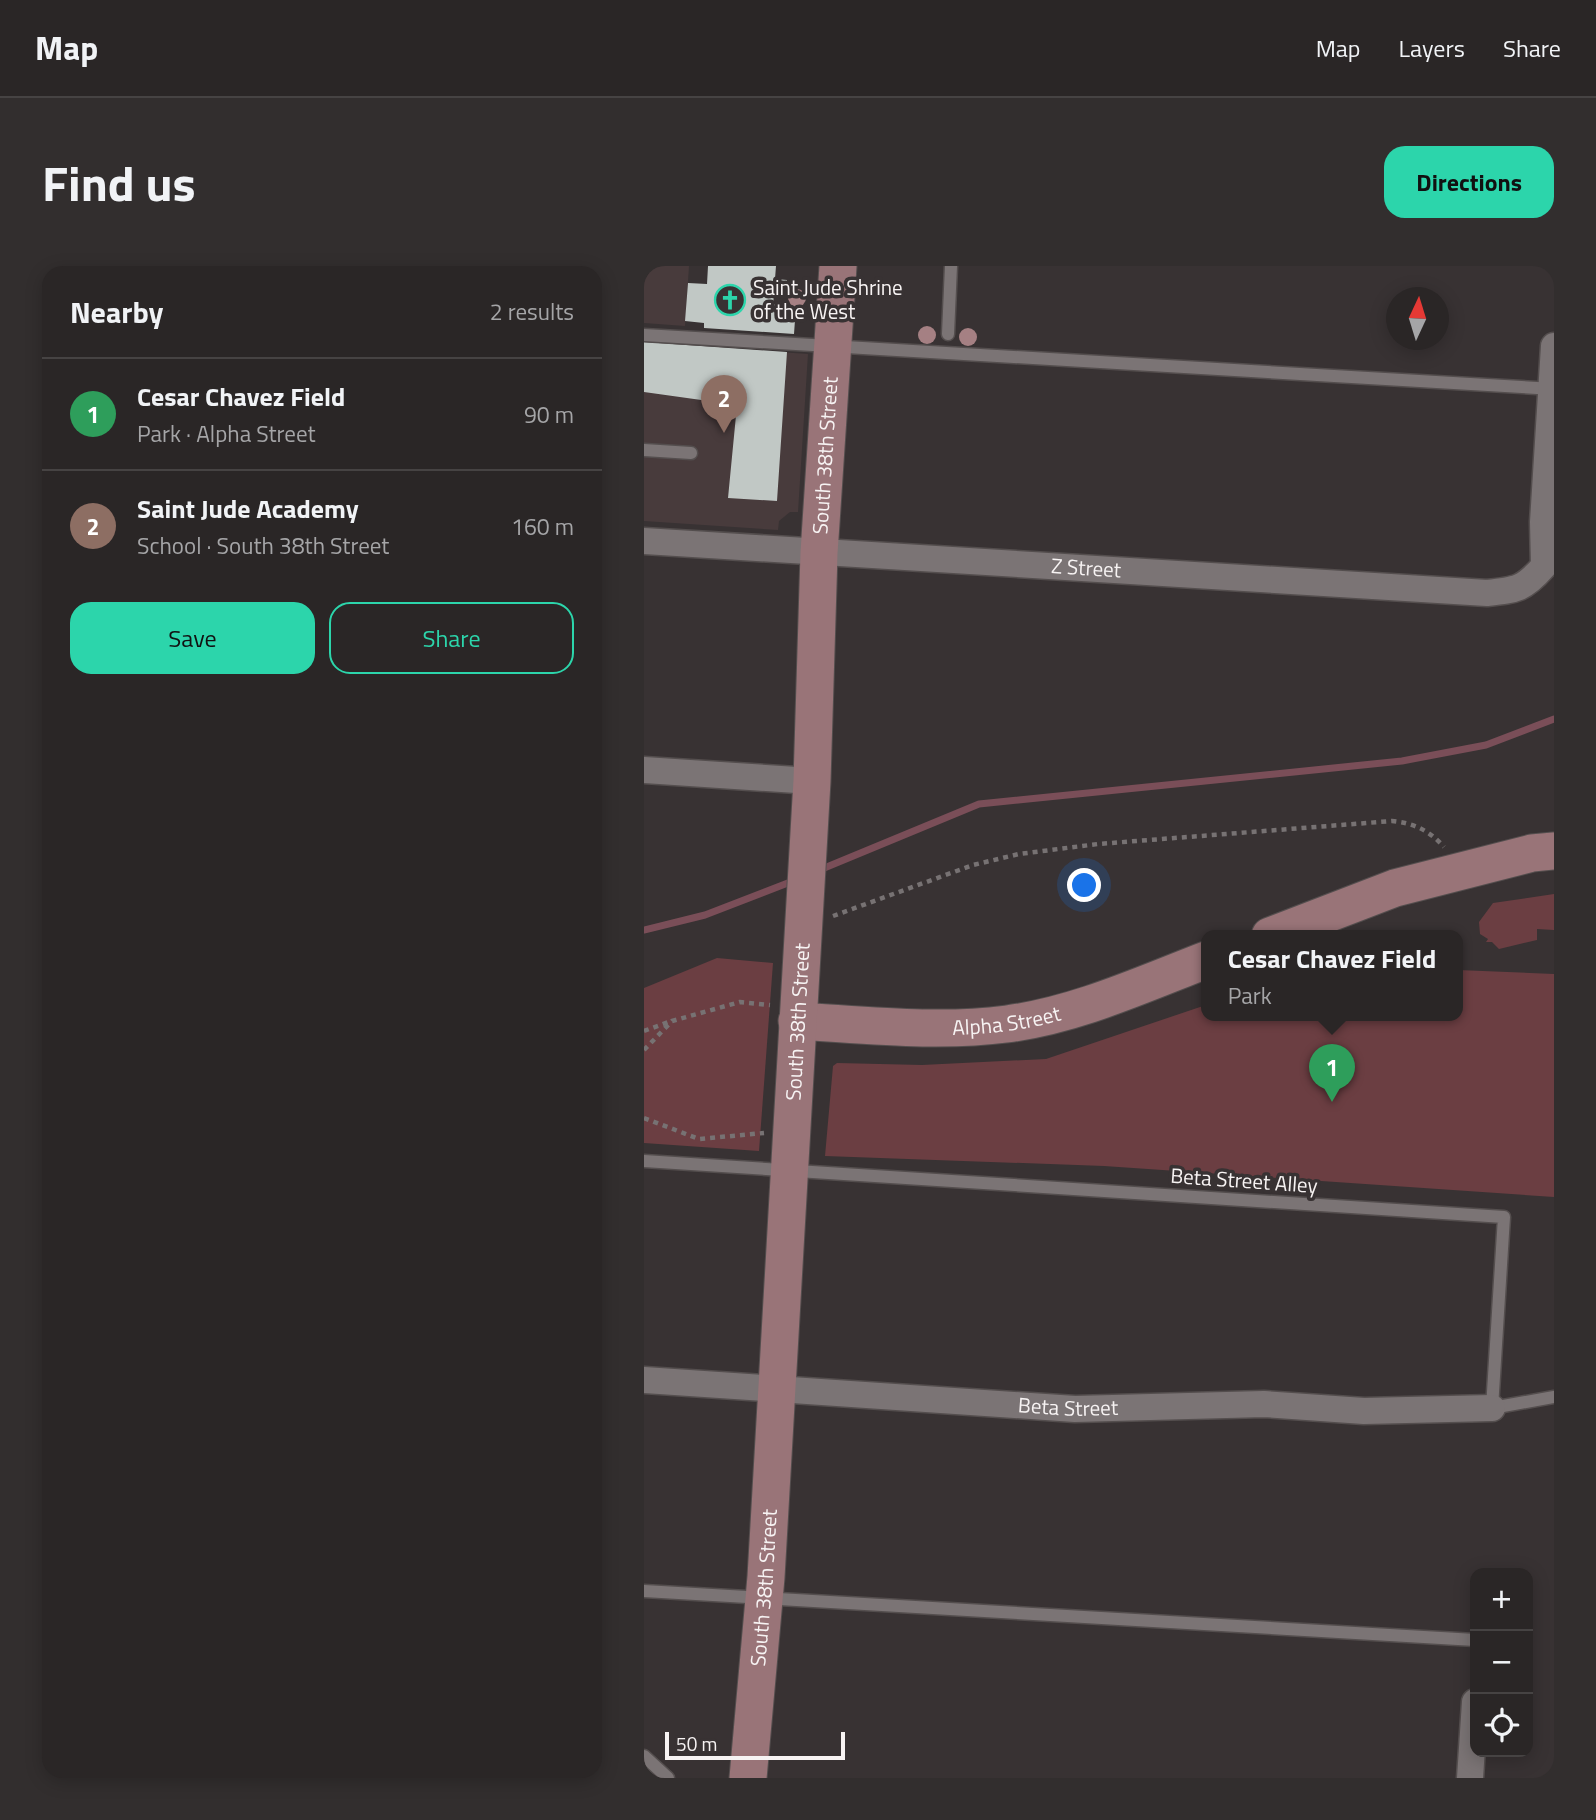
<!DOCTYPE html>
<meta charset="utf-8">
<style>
:root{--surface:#2a2626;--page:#322e2e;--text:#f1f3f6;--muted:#a5a5a7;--line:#464343;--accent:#2cd5ab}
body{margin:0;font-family:"Titillium Web",sans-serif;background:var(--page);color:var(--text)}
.controls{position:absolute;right:21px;bottom:21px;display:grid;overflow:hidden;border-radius:14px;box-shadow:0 4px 18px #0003}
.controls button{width:63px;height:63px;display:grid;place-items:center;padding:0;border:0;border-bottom:2px solid var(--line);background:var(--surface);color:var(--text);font:35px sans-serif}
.compass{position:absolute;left:742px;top:21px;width:63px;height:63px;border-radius:50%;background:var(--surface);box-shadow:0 4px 18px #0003;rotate:4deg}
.scale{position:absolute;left:21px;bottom:18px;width:180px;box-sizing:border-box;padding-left:7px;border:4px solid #f7f3f3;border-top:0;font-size:19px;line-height:24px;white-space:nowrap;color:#f7f3f3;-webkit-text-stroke:5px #383233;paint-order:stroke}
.you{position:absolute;left:441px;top:620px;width:24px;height:24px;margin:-18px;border:5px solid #fff;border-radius:50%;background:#1a73e8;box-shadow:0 0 0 10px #1a73e833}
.badge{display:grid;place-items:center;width:46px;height:46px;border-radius:50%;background:var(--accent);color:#fff;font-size:23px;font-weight:700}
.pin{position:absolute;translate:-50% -58px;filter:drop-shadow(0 2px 4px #0008)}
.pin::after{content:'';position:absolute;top:37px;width:24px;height:21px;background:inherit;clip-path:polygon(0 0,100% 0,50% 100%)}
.popup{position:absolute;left:557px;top:664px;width:262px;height:91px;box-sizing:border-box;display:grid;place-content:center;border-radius:14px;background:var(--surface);filter:drop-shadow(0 2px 5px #0005);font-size:23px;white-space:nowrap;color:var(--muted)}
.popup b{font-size:26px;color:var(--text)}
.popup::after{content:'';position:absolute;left:50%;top:100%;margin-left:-14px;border:14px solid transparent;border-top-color:var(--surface)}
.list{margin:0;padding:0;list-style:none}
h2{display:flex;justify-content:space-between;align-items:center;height:91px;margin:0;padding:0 28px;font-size:30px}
h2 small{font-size:23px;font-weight:400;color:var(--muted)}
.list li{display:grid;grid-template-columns:46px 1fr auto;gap:21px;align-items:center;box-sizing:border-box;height:112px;padding:0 28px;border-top:2px solid var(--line)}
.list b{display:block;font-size:26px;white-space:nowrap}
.list p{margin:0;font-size:23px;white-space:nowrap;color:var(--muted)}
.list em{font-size:23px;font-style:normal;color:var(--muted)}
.actions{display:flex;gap:14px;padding:21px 28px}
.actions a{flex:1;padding:16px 0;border:2px solid var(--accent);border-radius:21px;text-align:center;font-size:24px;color:var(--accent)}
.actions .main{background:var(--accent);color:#111}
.icon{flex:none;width:38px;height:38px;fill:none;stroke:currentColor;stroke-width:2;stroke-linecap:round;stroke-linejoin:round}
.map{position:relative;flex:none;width:910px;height:1512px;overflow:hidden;border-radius:21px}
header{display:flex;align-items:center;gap:42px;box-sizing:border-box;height:98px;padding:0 35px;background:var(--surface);border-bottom:2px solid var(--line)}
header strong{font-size:33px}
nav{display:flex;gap:38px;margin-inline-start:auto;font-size:24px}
.intro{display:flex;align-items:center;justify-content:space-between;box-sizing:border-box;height:168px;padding:0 42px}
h1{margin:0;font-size:49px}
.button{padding:18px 32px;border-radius:21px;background:var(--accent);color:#111;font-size:24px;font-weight:700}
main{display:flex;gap:42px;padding:0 42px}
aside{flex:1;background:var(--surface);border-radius:21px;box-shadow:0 4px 18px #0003}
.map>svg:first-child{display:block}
.built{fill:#483b3c}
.green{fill:#6b3e42}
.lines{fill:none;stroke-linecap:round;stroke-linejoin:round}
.stream{stroke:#7a4e58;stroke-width:7}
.building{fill:#c1c8c5}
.lane-casing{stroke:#544e4e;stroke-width:15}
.street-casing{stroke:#544e4e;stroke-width:29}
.secondary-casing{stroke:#544e4e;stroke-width:39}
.path{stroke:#777273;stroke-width:4.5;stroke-dasharray:5 5;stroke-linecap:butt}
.lane{stroke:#7b7475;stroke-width:12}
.street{stroke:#7b7475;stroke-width:26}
.secondary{stroke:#997478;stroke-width:37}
.tree{fill:#a58083}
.labels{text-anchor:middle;stroke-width:7;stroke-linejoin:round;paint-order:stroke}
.poi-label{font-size:21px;fill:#f7f3f3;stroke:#383233;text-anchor:start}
.street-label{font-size:21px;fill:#f7f3f3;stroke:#383233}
</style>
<header>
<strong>Map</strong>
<nav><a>Map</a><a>Layers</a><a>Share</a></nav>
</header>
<div class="intro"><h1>Find us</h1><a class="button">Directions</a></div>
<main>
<aside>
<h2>Nearby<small>2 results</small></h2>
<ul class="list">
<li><span class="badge" style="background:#2e9e5b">1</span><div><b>Cesar Chavez Field</b><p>Park · Alpha Street</p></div><em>90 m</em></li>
<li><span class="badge" style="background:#8d6e63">2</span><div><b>Saint Jude Academy</b><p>School · South 38th Street</p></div><em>160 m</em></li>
</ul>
<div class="actions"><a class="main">Save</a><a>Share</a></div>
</aside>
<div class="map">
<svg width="910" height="1512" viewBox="0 0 910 1512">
<rect width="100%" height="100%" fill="#383233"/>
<!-- built -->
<g class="built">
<polygon points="0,0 45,0 41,60 0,57"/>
<polygon points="0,76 164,88 154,246 146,246 135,255 134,264 0,255"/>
</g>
<!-- green -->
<g class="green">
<polygon points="910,628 910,664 893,663 893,674 855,683 848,676 842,676 844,673 836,668 835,656 849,637"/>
<polygon points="73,692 129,697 115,885 0,877 0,722"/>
<polygon points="814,704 910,708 910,931 460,900 181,890 189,800 193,797 278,799 402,793 562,739 562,750 814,750"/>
</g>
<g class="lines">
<!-- stream -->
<g class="stream">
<polyline points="173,605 335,538 758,495 842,479 910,453"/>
<polyline points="0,664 61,649 149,615"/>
</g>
</g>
<!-- building -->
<g class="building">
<polygon points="64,0 132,0 131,13 143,14 141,30 130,29 129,38 152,40 150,68 60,62 60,57 41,55 44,17 63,18"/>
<polygon points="0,76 143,86 133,235 84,232 93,139 0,126"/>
</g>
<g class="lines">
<!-- lane casing -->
<g class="lane-casing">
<g id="lane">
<polyline points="304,68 307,0"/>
<polyline points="0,69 910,123"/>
<polyline points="0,184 47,187"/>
<polyline points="0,895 860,951 848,1142 910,1131"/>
<polyline points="0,1325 831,1374"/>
<polyline points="0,1490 24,1512"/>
</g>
</g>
<!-- street casing -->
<g class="street-casing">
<g id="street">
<path id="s1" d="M 0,275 L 843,327 C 873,324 880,323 900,300 L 899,256 L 910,80"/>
<polyline points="0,504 168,515"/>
<path id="s2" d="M 0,1114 L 431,1143 L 620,1138 L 720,1145 L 848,1142"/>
<polyline points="826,1512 831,1436"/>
</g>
</g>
<!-- secondary casing -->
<g class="secondary-casing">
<g id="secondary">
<polyline points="626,670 751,622 888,587 910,585"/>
<path id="s3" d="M 153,755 C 223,759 294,767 363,758 C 432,749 497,719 562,694"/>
<path id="s4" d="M 104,1512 L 122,1311 L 168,515 L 175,287 L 194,0"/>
</g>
</g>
<!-- path -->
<g class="path">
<path d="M 189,650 L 329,599 L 375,588 L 454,578 L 748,555 C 770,557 786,565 800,581"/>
<polyline points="0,765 27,755"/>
<polyline points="0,784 28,755 96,736 126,739"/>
<polyline points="0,852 55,873 120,867"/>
</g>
<!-- lane -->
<use href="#lane" class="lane"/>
<!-- street -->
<use href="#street" class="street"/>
<!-- secondary -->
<use href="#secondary" class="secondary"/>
</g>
<!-- trees -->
<g class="tree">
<circle cx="153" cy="32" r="9"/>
<circle cx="283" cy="69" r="9"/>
<circle cx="324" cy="71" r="9"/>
</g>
<!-- icons -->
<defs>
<g id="church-ring" transform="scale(1.575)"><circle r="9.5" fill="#383233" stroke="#2cd5ab" stroke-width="1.5"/><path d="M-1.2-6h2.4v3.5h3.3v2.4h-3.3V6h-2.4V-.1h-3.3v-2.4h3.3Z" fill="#2cd5ab"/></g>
</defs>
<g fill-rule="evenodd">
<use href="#church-ring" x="86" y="34"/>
</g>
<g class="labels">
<!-- poi labels -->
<g class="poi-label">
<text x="109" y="29">Saint Jude Shrine<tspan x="109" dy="24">of the West</tspan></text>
</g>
<!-- street labels -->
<g class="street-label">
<text dy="7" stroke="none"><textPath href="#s4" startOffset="1325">South 38th Street</textPath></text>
<text dy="7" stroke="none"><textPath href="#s1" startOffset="443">Z Street</textPath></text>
<text dy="7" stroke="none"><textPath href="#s3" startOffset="210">Alpha Street</textPath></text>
<text dy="7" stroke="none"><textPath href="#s4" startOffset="758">South 38th Street</textPath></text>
<text transform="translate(600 915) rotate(4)" y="7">Beta Street Alley</text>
<text dy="7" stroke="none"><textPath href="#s2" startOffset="425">Beta Street</textPath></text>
<text dy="7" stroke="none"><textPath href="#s4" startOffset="191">South 38th Street</textPath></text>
</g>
</g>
</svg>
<div class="controls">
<button>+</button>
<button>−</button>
<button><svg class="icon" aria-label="locate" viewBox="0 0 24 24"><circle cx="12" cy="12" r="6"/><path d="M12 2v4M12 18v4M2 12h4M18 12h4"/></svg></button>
</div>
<svg class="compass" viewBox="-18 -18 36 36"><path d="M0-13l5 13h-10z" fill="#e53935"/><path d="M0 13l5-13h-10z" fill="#a5a5a7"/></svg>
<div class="scale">50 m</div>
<div class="you"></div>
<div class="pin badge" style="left:688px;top:836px;background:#2e9e5b">1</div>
<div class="popup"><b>Cesar Chavez Field</b>Park</div>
<div class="pin badge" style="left:80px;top:167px;background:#8d6e63">2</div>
</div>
</main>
